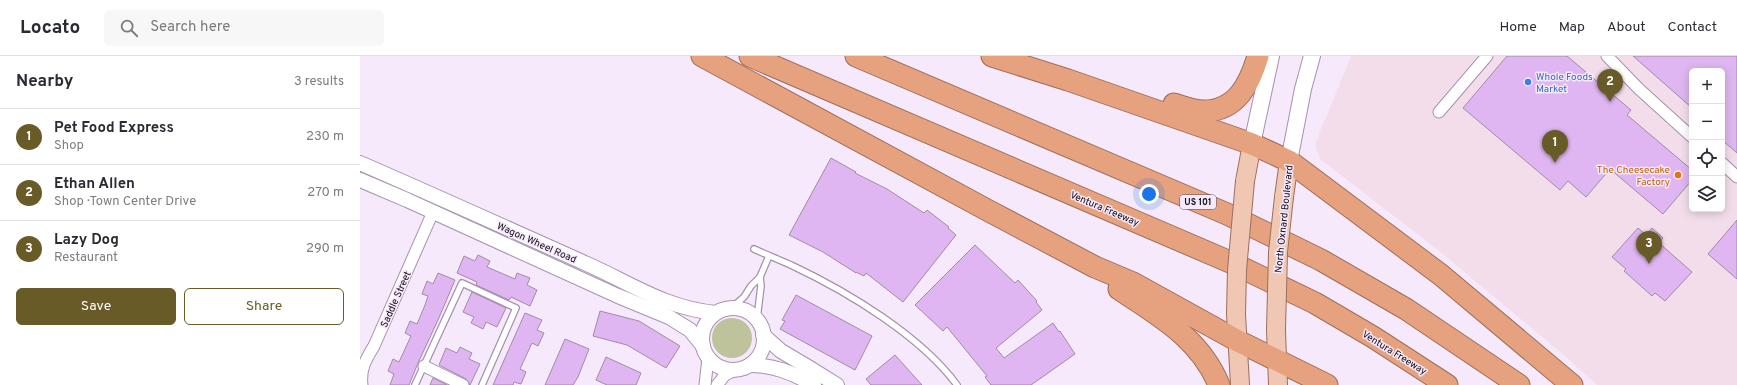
<!DOCTYPE html>
<meta charset="utf-8">
<style>
:root{--surface:#fff;--page:#f7f7f7;--text:#2b2b33;--muted:#7c7c81;--line:#e1e1e2;--accent:#695b28}
body{margin:0;font-family:Overpass,sans-serif;background:var(--page);color:var(--text)}
.controls{position:absolute;right:12px;top:12px;display:grid;overflow:hidden;border-radius:6px;box-shadow:0 2px 10px #0003}
.controls button{width:36px;height:36px;display:grid;place-items:center;padding:0;border:0;border-bottom:1px solid var(--line);background:var(--surface);color:var(--text);font:20px sans-serif}
.you{position:absolute;left:789px;top:138px;width:14px;height:14px;margin:-10px;border:3px solid #fff;border-radius:50%;background:#1a73e8;box-shadow:0 0 0 6px #1a73e833}
.badge{display:grid;place-items:center;width:26px;height:26px;border-radius:50%;background:var(--accent);color:#fff;font-size:13px;font-weight:700}
.pin{position:absolute;translate:-50% -33px;filter:drop-shadow(0 1px 2px #0008)}
.pin::after{content:'';position:absolute;top:21px;width:14px;height:12px;background:inherit;clip-path:polygon(0 0,100% 0,50% 100%)}
.list{margin:0;padding:0;list-style:none}
h2{display:flex;justify-content:space-between;align-items:center;height:52px;margin:0;padding:0 16px;font-size:17px}
h2 small{font-size:13px;font-weight:400;color:var(--muted)}
.list li{display:grid;grid-template-columns:26px 1fr auto;gap:12px;align-items:center;box-sizing:border-box;height:56px;padding:0 16px;border-top:1px solid var(--line)}
.list b{display:block;font-size:15px;white-space:nowrap}
.list p{margin:0;font-size:13px;white-space:nowrap;color:var(--muted)}
.list em{font-size:13px;font-style:normal;color:var(--muted)}
.actions{display:flex;gap:8px;padding:12px 16px}
.actions a{flex:1;padding:9px 0;border:1px solid var(--accent);border-radius:6px;text-align:center;font-size:14px;color:var(--accent)}
.actions .main{background:var(--accent);color:#fff}
.icon{flex:none;width:22px;height:22px;fill:none;stroke:currentColor;stroke-width:2;stroke-linecap:round;stroke-linejoin:round}
.map{position:relative;flex:none;width:1377px;height:329px;overflow:hidden}
header{display:flex;align-items:center;gap:24px;box-sizing:border-box;height:56px;padding:0 20px;background:var(--surface);border-bottom:1px solid var(--line)}
header strong{font-size:19px}
nav{display:flex;gap:22px;margin-inline-start:auto;font-size:14px}
.search{width:280px;height:36px;background:var(--page);display:flex;align-items:center;gap:10px;box-sizing:border-box;padding:0 14px;border-radius:6px;color:var(--muted);font-size:15px}
main{display:flex}
aside{flex:1;background:var(--surface)}
.map>svg:first-child{display:block}
.commercial{fill:#f3ddeb;fill-rule:evenodd}
.green{fill:#bec39b}
.building{fill:#dfb6f1;stroke:#9f8ca7}
.lines{fill:none;stroke-linecap:round;stroke-linejoin:round}
.service-casing{stroke:#a592ae;stroke-width:8}
.minor-casing{stroke:#a592ae;stroke-width:13}
.tertiary-casing{stroke:#a592ae;stroke-width:16}
.secondary-casing{stroke:#a592ae;stroke-width:18}
.primary-casing{stroke:#9d6e5b;stroke-width:20}
.motorway-casing{stroke:#9d6e5b;stroke-width:23}
.service{stroke:#fff;stroke-width:5.5}
.minor{stroke:#fff;stroke-width:11}
.tertiary{stroke:#fff;stroke-width:14}
.secondary{stroke:#fff;stroke-width:16}
.primary{stroke:#f0c7b2;stroke-width:18}
.motorway{stroke:#e6a27f;stroke-width:21}
.primary-bridge-casing{stroke:#9d6e5b;stroke-width:20;stroke-linecap:butt}
.primary-bridge{stroke:#f0c7b2;stroke-width:18}
.shop-dot{fill:#3f7fe0;stroke:#f6e9fb;stroke-width:1.5}
.food-dot{fill:#e8710a;stroke:#f6e9fb;stroke-width:1.5}
.labels{text-anchor:middle;stroke-width:3;stroke-linejoin:round;paint-order:stroke}
.shield{fill:#f6e9fb;stroke:#58505c;stroke-width:1}
.shield-label{font-size:9px;font-weight:bold;fill:#150e18}
.shop-label{font-size:10px;fill:#366cbe;stroke:#f6e9fb;text-anchor:start}
.food-label{font-size:10px;fill:#c56008;stroke:#f6e9fb;text-anchor:end}
.street-label{font-size:10px;fill:#150e18;stroke:#f6e9fb}
</style>
<header>
<strong>Locato</strong>
<div class="search"><svg class="icon" aria-label="search" viewBox="0 0 24 24"><circle cx="10" cy="10" r="6"/><path d="M15 15l6 6"/></svg>Search here</div>
<nav><a>Home</a><a>Map</a><a>About</a><a>Contact</a></nav>
</header>
<main>
<aside>
<h2>Nearby<small>3 results</small></h2>
<ul class="list">
<li><span class="badge">1</span><div><b>Pet Food Express</b><p>Shop</p></div><em>230 m</em></li>
<li><span class="badge">2</span><div><b>Ethan Allen</b><p>Shop · Town Center Drive</p></div><em>270 m</em></li>
<li><span class="badge">3</span><div><b>Lazy Dog</b><p>Restaurant</p></div><em>290 m</em></li>
</ul>
<div class="actions"><a class="main">Save</a><a>Share</a></div>
</aside>
<div class="map">
<svg width="1377" height="329" viewBox="0 0 1377 329">
<rect width="100%" height="100%" fill="#f6e9fb"/>
<!-- commercial -->
<path class="commercial" d="M 991,0 L 1377,0 L 1377,329 L 1237,329 L 1199,295 L 1078,194 L 960,103 L 955,88 ZM 1332,15 L 1362,15 L 1362,153 L 1332,153 Z"/>
<!-- green -->
<circle class="green" cx="372" cy="282" r="20"/>
<!-- building -->
<g class="building">
<polygon points="1147,0 1207,0 1271,54 1267,59 1332,114 1332,124 1303,158 1250,113 1226,141 1208,125 1200,134 1103,52"/>
<polygon points="1273,0 1377,0 1377,97 1362,84 1362,15 1332,15 1332,52"/>
<polygon points="471,102 496,116 495,117 527,133 564,157 567,154 589,171 588,172 596,179 543,246 506,217 504,220 496,216 496,217 463,196 429,179"/>
<polygon points="1377,164 1377,223 1348,198"/>
<polygon points="1278,172 1286,179 1292,172 1303,182 1299,187 1332,216 1305,245 1295,237 1292,240 1264,215 1266,213 1252,201"/>
<polygon points="615,189 655,227 658,224 677,245 676,246 682,254 636,292 644,302 693,267 699,276 700,275 715,298 671,329 631,329 625,321 627,320 587,271 583,275 555,249"/>
<polygon points="118,199 130,205 127,211 155,223 157,217 170,222 167,229 177,234 170,250 151,241 149,244 116,229 117,226 97,217 104,200 115,205"/>
<polygon points="78,217 95,224 78,264 58,307 49,329 30,329 34,318 28,315 33,303 39,306 51,280 45,277 50,265 57,268 65,249 68,240 62,238 67,225 73,228"/>
<polygon points="112,236 146,252 137,271 126,266 123,273 111,267 114,261 103,256"/>
<polygon points="436,239 512,280 495,314 420,273 425,265 422,264"/>
<polygon points="240,255 279,265 320,290 306,312 267,289 233,280"/>
<polygon points="165,257 182,264 177,274 184,277 178,290 172,287 160,313 166,316 161,328 154,326 153,329 133,329"/>
<polygon points="205,283 229,293 218,321 213,329 185,329"/>
<polygon points="100,291 112,297 109,303 120,308 110,329 106,323 79,309 86,292 97,297"/>
<polygon points="535,299 562,329 511,329 506,323"/>
<polygon points="246,301 281,317 276,329 247,329 236,324"/>
<polygon points="73,322 87,329 70,329"/>
</g>
<g class="lines">
<!-- service casing -->
<g class="service-casing">
<g id="service">
<path d="M 394,193 C 407,199 420,204 433,210 C 488,236 561,280 597,329"/>
<polyline points="400,221 409,200"/>
<polyline points="371,252 384,241 391,230 400,221 401,230 397,263"/>
<polyline points="55,329 102,227 156,252 122,329"/>
</g>
</g>
<!-- minor casing -->
<g class="minor-casing">
<g id="minor">
<polyline points="1247,0 1279,33 1332,81"/>
<polyline points="1079,56 1127,0"/>
<polyline points="1362,107 1377,121"/>
<polyline points="64,310 103,329"/>
<path d="M 2,329 C 0,313 6,303 14,290 L 73,156"/>
<polyline points="345,329 348,302"/>
<polyline points="357,329 365,319 375,314"/>
</g>
</g>
<!-- tertiary casing -->
<g class="tertiary-casing">
<g id="tertiary">
<path d="M 0,107 C 76,140 151,174 227,208 C 272,228 305,252 356,257"/>
<polyline points="0,124 47,144 258,240 309,261 330,274 343,290"/>
<circle cx="373" cy="283" r="31"/>
<polyline points="403,279 421,295 448,311 477,329"/>
<path d="M 390,309 C 414,309 433,317 454,329"/>
</g>
</g>
<!-- secondary casing -->
<g class="secondary-casing">
<g id="secondary">
<polyline points="892,88 911,0"/>
<polyline points="929,105 943,33 952,0"/>
</g>
</g>
<!-- primary casing -->
<g class="primary-casing">
<g id="primary">
<polyline points="885,125 892,88"/>
<polyline points="924,141 929,105"/>
<polyline points="876,258 880,329"/>
<polyline points="916,274 918,329"/>
</g>
</g>
<!-- motorway casing -->
<g class="motorway-casing">
<g id="motorway">
<polyline points="342,0 629,155 735,211 773,227 878,285 967,329"/>
<polyline points="390,0 870,206 955,247 1013,281 1087,329"/>
<polyline points="496,0 867,158 961,204 1046,253 1159,329"/>
<polyline points="632,0 708,24 892,88 929,105 1081,219 1212,329"/>
<path d="M 814,48 C 824,51 834,55 844,55 C 877,55 890,27 898,0"/>
<path d="M 759,233 C 799,260 840,282 859,329"/>
</g>
</g>
<!-- service -->
<use href="#service" class="service"/>
<!-- minor -->
<use href="#minor" class="minor"/>
<!-- tertiary -->
<use href="#tertiary" class="tertiary"/>
<!-- secondary -->
<use href="#secondary" class="secondary"/>
<!-- primary -->
<use href="#primary" class="primary"/>
<!-- motorway -->
<use href="#motorway" class="motorway"/>
<!-- primary-bridge casing -->
<g class="primary-bridge-casing">
<g id="primary-bridge">
<polyline points="876,258 877,214 885,125"/>
<polyline points="916,274 918,196 924,141"/>
</g>
</g>
<!-- primary-bridge -->
<use href="#primary-bridge" class="primary-bridge"/>
</g>
<!-- markers -->
<circle class="shop-dot" cx="1168" cy="26" r="4"/>
<circle class="food-dot" cx="1318" cy="119" r="4"/>
<g class="labels">
<!-- shield labels -->
<rect class="shield" x="820" y="139" width="36" height="14" rx="3"/>
<g class="shield-label">
<text x="838" y="149">US 101</text>
</g>
<!-- shop labels -->
<g class="shop-label">
<text x="1176" y="24">Whole Foods<tspan x="1176" dy="12">Market</tspan></text>
</g>
<!-- food labels -->
<g class="food-label">
<text x="1310" y="117">The Cheesecake<tspan x="1310" dy="12">Factory</tspan></text>
</g>
<!-- street labels -->
<g class="street-label">
<text transform="translate(745 152) rotate(23)" y="4">Ventura Freeway</text>
<text transform="translate(923 163) rotate(-84)" y="4">North Oxnard Boulevard</text>
<text transform="translate(177 186) rotate(24)" y="4">Wagon Wheel Road</text>
<text transform="translate(35 243) rotate(-66)" y="4">Saddle Street</text>
<text transform="translate(1035 296) rotate(32)" y="4">Ventura Freeway</text>
</g>
</g>
</svg>
<div class="controls">
<button>+</button>
<button>−</button>
<button><svg class="icon" aria-label="locate" viewBox="0 0 24 24"><circle cx="12" cy="12" r="6"/><path d="M12 2v4M12 18v4M2 12h4M18 12h4"/></svg></button>
<button><svg class="icon" aria-label="layers" viewBox="0 0 24 24"><path d="M12 4l9 5-9 5-9-5zM3 14l9 5 9-5"/></svg></button>
</div>
<div class="you"></div>
<div class="pin badge" style="left:1195px;top:107px">1</div>
<div class="pin badge" style="left:1250px;top:46px">2</div>
<div class="pin badge" style="left:1289px;top:208px">3</div>
</div>
</main>
